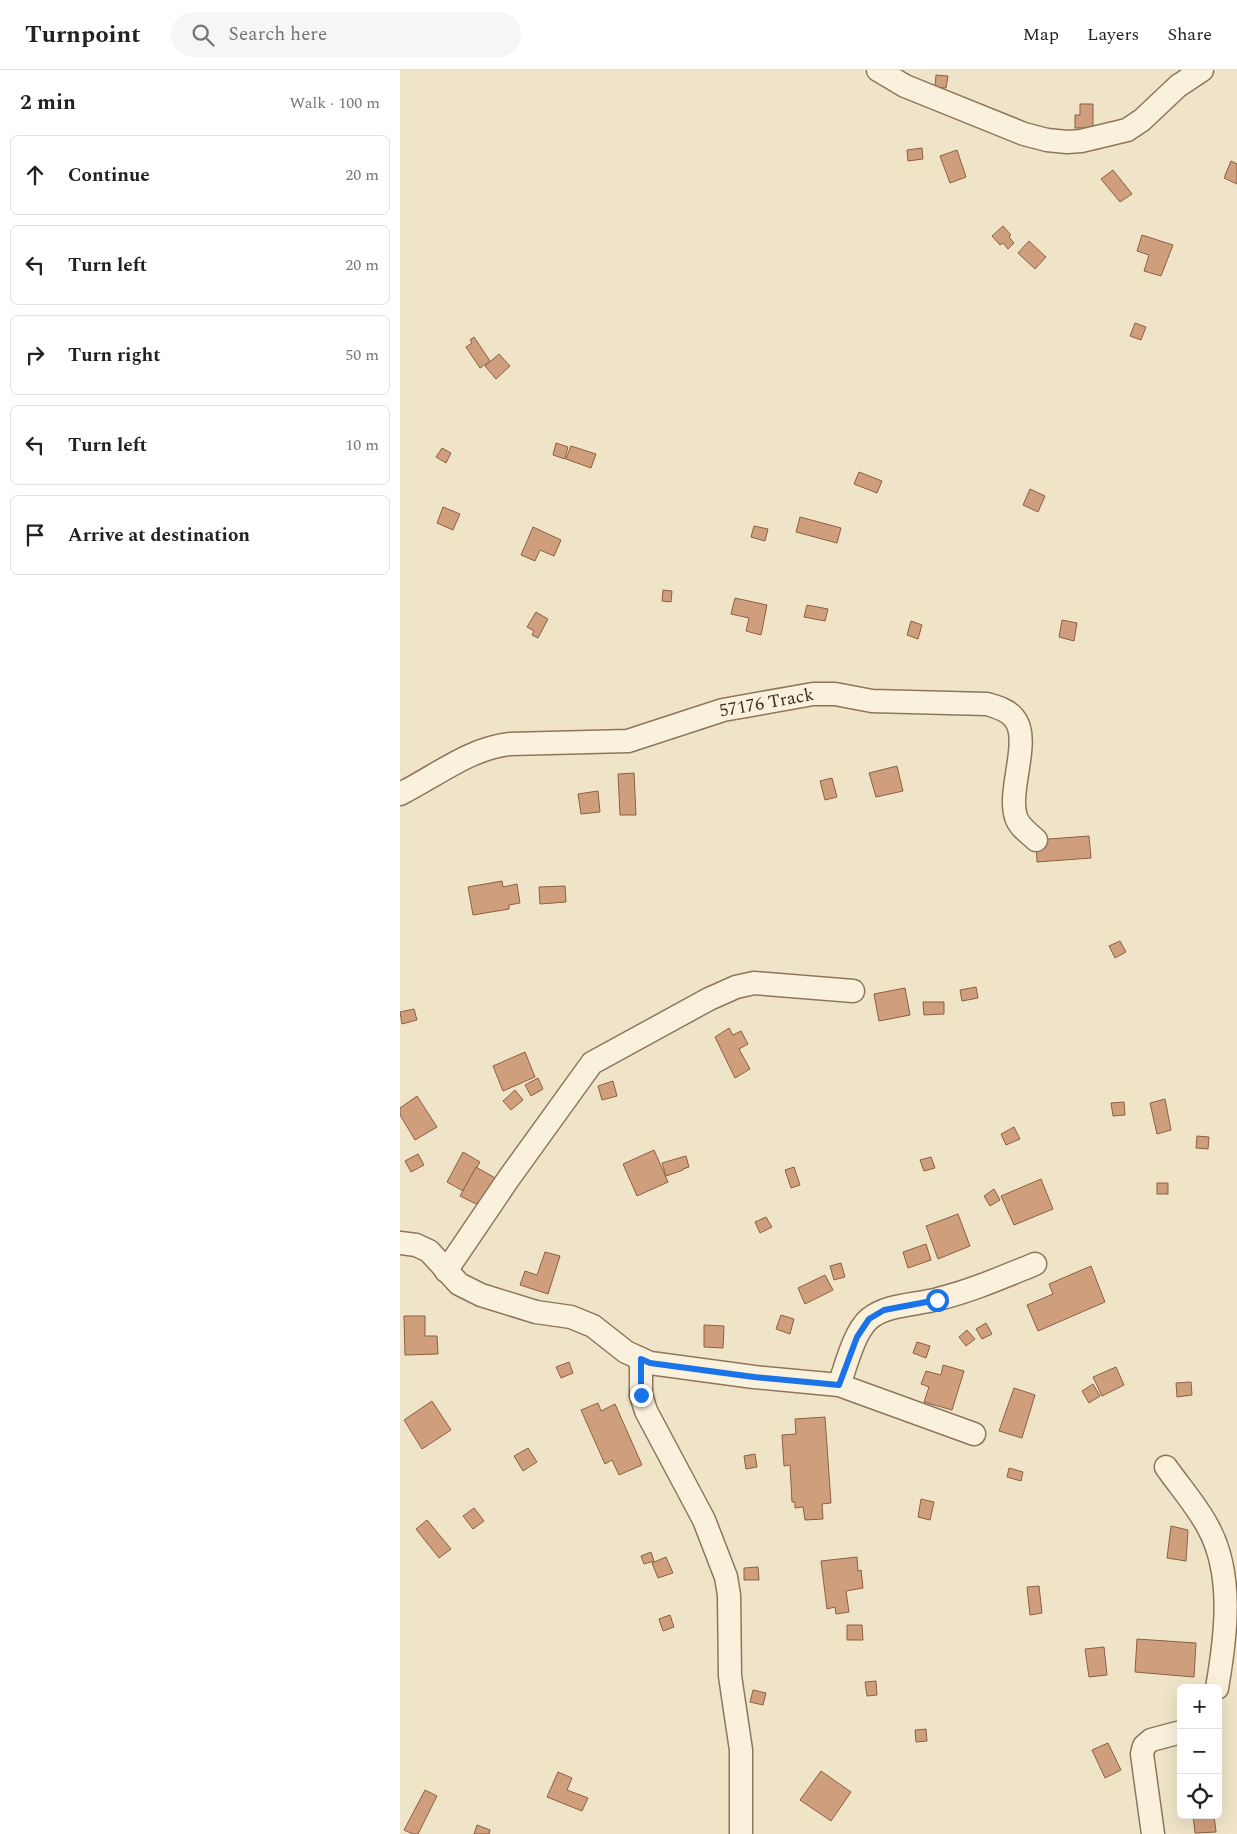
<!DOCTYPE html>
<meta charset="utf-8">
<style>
:root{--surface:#fff;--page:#f6f6f6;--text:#222;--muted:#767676;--line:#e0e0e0}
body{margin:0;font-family:Spectral,serif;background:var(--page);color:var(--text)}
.controls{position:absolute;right:15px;bottom:15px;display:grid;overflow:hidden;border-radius:8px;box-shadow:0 5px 20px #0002}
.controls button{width:45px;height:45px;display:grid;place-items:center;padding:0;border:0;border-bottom:1px solid var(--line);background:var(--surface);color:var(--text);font:25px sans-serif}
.stop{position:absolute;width:15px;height:15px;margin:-11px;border:4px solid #1a73e8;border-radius:50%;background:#fff}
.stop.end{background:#1a73e8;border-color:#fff;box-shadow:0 1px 5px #0008}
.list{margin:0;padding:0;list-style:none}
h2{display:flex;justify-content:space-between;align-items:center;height:65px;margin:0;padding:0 20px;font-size:21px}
h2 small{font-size:16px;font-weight:400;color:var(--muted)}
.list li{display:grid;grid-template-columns:32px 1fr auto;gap:15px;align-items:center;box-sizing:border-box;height:80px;margin:0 10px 10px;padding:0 10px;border:1px solid var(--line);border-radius:8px}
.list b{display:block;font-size:19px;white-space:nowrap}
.list em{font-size:16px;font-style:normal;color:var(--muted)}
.icon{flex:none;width:28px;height:28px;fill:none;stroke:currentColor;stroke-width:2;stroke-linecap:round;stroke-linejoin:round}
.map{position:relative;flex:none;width:837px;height:1764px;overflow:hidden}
header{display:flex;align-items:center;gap:30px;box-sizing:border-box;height:70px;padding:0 25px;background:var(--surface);border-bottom:1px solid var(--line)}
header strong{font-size:24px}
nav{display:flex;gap:28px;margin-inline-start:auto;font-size:18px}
.search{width:350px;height:45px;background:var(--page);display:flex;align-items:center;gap:12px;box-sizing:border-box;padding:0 18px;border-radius:28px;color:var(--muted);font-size:19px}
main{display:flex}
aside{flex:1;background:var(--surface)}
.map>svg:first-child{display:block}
.building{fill:#cf9f7d;stroke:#8d5f41}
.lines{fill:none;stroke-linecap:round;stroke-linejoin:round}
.minor-casing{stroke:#8d765c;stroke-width:25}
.minor{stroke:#faf1dc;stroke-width:22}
.route{stroke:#1a73e8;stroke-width:6}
.labels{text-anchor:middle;stroke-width:4.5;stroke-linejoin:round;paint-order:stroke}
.street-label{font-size:18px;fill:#3d2e20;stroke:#f7eed8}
</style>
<header>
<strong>Turnpoint</strong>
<div class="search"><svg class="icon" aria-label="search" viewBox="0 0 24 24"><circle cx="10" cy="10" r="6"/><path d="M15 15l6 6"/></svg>Search here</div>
<nav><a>Map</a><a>Layers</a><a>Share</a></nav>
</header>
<main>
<aside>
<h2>2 min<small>Walk · 100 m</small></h2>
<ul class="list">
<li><svg class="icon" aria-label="ahead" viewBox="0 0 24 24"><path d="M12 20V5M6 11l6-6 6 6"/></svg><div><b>Continue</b></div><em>20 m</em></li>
<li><svg class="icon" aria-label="left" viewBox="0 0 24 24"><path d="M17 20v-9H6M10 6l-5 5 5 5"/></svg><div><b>Turn left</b></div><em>20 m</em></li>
<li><svg class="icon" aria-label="right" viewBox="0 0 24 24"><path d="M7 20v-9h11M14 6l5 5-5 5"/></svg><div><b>Turn right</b></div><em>50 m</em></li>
<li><svg class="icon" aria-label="left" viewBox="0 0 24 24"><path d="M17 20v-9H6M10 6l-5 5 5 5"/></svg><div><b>Turn left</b></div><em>10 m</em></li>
<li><svg class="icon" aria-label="arrive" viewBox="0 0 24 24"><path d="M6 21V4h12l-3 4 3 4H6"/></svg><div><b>Arrive at destination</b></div></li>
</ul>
</aside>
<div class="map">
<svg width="837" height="1764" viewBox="0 0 837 1764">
<rect width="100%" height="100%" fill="#f0e4c8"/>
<!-- building -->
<g class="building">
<polygon points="536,5 548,6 546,18 535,17"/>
<polygon points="680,34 693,34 693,58 675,58 675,45 680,45"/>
<polygon points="522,78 523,89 508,91 507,80"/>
<polygon points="557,80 566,107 550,113 540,86"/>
<polygon points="831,91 837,94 837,114 824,108"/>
<polygon points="713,100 732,124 720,132 701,109"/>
<polygon points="603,156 611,165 609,167 614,173 608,179 603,173 600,175 592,166"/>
<polygon points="742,165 773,175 761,206 744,201 749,185 737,181"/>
<polygon points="629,171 646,187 635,199 618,183"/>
<polygon points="735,253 746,257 741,270 730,266"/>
<polygon points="74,267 90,291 80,298 66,277 72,273 70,270"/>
<polygon points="99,284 110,296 96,309 85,296"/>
<polygon points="156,373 168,377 165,389 153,385"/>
<polygon points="171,376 196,384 191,398 166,389"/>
<polygon points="42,378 51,383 46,393 36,387"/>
<polygon points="459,402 482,411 477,423 454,414"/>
<polygon points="630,419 645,426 638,442 623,435"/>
<polygon points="43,437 60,444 53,460 37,453"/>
<polygon points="400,447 441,458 437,473 396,462"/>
<polygon points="354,456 368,459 365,471 351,467"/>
<polygon points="133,457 161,470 154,486 140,480 135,491 121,485"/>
<polygon points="263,520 272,521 271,532 262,531"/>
<polygon points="335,528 367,535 361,565 346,561 349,548 331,544"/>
<polygon points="407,535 428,539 425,551 404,547"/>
<polygon points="136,542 148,549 138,568 132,565 134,561 127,557"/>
<polygon points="662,550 677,553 674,571 659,567"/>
<polygon points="511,551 522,555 518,569 507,565"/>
<polygon points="497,696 503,721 476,727 469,703"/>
<polygon points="234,703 236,745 220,745 218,704"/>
<polygon points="432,708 437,727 425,730 420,711"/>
<polygon points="198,721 200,742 181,744 178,724"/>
<polygon points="689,766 691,788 637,792 636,770"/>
<polygon points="102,811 103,817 117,814 120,833 109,835 109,839 73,845 68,817"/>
<polygon points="165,816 166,832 140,834 139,817"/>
<polygon points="720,871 726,882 715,888 709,876"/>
<polygon points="576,917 578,928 562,931 560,920"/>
<polygon points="505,918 510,945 479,951 474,924"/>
<polygon points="523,932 544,932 544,944 524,945"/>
<polygon points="14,939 17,950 2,954 0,942"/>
<polygon points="329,958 333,965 341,961 348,974 339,979 350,999 335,1008 315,967"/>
<polygon points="125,982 135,1007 103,1021 93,996"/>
<polygon points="138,1008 143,1019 131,1026 125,1015"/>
<polygon points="213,1011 217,1026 202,1030 198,1016"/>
<polygon points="115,1020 123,1030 111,1040 103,1031"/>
<polygon points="17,1026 37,1057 15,1070 0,1045 0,1038"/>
<polygon points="765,1029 771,1060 757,1064 750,1033"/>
<polygon points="724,1032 725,1045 713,1046 711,1033"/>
<polygon points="614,1057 620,1069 606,1075 601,1064"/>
<polygon points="797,1066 809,1067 808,1079 796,1078"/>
<polygon points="254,1080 268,1112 237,1126 223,1094"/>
<polygon points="63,1082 80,1092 63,1121 47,1112"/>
<polygon points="18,1084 24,1095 11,1102 5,1091"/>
<polygon points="286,1086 289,1097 283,1099 283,1100 266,1106 262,1093"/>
<polygon points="531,1087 535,1098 524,1101 520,1090"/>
<polygon points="76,1097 97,1109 82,1137 60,1126"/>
<polygon points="394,1097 400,1115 391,1118 385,1100"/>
<polygon points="641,1109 653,1139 614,1155 601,1126"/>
<rect x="757" y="1113" width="11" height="11"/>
<polygon points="594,1119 600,1130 590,1136 584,1126"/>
<polygon points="558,1144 570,1176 538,1189 526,1156"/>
<polygon points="366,1147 372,1157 360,1163 355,1152"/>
<polygon points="526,1174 531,1190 508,1198 503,1182"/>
<polygon points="145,1182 160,1186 148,1224 120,1215 125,1201 137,1205"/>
<polygon points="441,1193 445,1207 434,1210 430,1196"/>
<polygon points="691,1196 705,1232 638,1261 627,1235 653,1224 649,1214"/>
<polygon points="425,1205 433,1220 405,1234 398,1218"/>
<polygon points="381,1245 394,1249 390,1264 376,1259"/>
<polygon points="4,1246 25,1246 25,1266 37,1266 38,1284 5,1285"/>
<polygon points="586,1253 592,1264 582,1269 576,1259"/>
<polygon points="304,1255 324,1256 323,1278 304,1277"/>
<polygon points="567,1260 575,1269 566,1276 559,1267"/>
<polygon points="517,1272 530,1276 526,1288 513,1283"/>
<polygon points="169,1292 173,1303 161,1308 156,1297"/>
<polygon points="543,1295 564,1301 552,1340 524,1332 529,1317 521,1314 526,1301 541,1305"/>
<polygon points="716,1297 724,1315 702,1326 693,1307"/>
<polygon points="791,1312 792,1325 777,1327 776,1313"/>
<polygon points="693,1314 700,1326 689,1333 682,1321"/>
<polygon points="614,1318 635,1325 622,1368 599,1361"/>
<polygon points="32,1331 51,1360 22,1379 4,1350"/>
<polygon points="198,1333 201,1341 215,1334 242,1395 219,1405 212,1390 205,1394 181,1340"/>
<polygon points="425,1347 431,1433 422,1434 423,1449 405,1450 403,1437 395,1438 395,1432 392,1432 390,1395 384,1396 382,1365 396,1364 395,1349"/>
<polygon points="128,1378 137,1392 123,1401 114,1386"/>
<polygon points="355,1384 357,1397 346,1399 344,1386"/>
<polygon points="609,1398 623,1402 621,1411 607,1407"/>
<polygon points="521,1429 534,1432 530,1450 518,1447"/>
<polygon points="74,1438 84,1451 73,1459 63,1446"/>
<polygon points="27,1450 51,1479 39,1488 16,1459"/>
<polygon points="771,1456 788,1460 786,1491 767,1488"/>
<polygon points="251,1482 254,1491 244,1494 241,1486"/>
<polygon points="266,1487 273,1503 258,1508 252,1493"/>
<polygon points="457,1487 458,1501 461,1500 463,1518 446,1521 449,1542 436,1544 435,1537 427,1539 421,1491"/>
<polygon points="358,1497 359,1510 344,1510 344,1498"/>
<polygon points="639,1516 642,1543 630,1545 627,1517"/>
<polygon points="270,1545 274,1557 263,1561 259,1549"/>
<polygon points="447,1555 462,1555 463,1570 447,1570"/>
<polygon points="737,1569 796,1573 794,1607 735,1602"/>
<polygon points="704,1577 707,1605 689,1607 685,1579"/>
<polygon points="476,1611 477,1625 467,1626 465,1612"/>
<polygon points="353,1620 366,1623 363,1635 350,1632"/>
<polygon points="526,1659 527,1671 516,1672 515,1660"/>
<polygon points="708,1673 721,1700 705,1708 692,1680"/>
<polygon points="421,1701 451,1722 431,1751 400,1730"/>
<polygon points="158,1702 172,1708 167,1720 188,1728 182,1741 147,1727"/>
<polygon points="25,1720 37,1726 18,1764 13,1764 4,1760"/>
<polygon points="793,1745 814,1745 816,1762 795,1763"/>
<polygon points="77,1755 90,1760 89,1764 74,1764"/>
</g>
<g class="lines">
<!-- minor casing -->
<g class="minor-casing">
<g id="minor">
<polyline points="478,0 505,16 624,64 647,70 667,72 681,71 727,60 742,50 778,16 802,0"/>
<path id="s1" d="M 0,724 C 38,705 68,679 110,674 L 228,671 L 323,640 L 413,624 L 435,624 L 472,631 L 587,634 C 597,637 608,640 614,648 C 632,669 607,720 616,747 C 619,757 629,763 636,770"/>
<polyline points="0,1173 16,1175 29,1181 59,1214 81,1225 136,1242 171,1247 193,1256 226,1282 250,1293 354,1307 439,1315 574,1364"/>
<polyline points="46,1201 109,1108 192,993 309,929 336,917 354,913 453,921"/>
<polyline points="241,1289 241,1325 246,1341 304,1450 326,1507 329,1525 330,1606 341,1680 341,1764"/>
<path d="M 439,1315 C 446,1296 454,1262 469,1249 C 487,1234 516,1235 538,1229 C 571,1221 603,1207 635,1194"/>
<path d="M 766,1397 C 780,1417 797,1436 808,1457 C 834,1504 826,1566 817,1618"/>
<polyline points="753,1764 742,1684 744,1676 751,1670 781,1662"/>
</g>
</g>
<!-- minor -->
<use href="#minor" class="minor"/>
</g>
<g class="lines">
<!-- route -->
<polyline class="route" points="241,1325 241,1289 250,1293 354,1307 439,1315 457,1267 469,1249 484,1240 537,1230"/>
</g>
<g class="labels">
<!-- street labels -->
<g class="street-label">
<text dy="6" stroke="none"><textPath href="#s1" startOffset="384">57176 Track</textPath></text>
</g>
</g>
</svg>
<div class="controls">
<button>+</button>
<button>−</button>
<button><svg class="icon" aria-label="locate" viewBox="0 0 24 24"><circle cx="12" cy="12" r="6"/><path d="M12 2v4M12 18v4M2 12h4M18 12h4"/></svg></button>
</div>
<div class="stop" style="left:537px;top:1230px"></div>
<div class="stop end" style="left:241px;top:1325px"></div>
</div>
</main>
